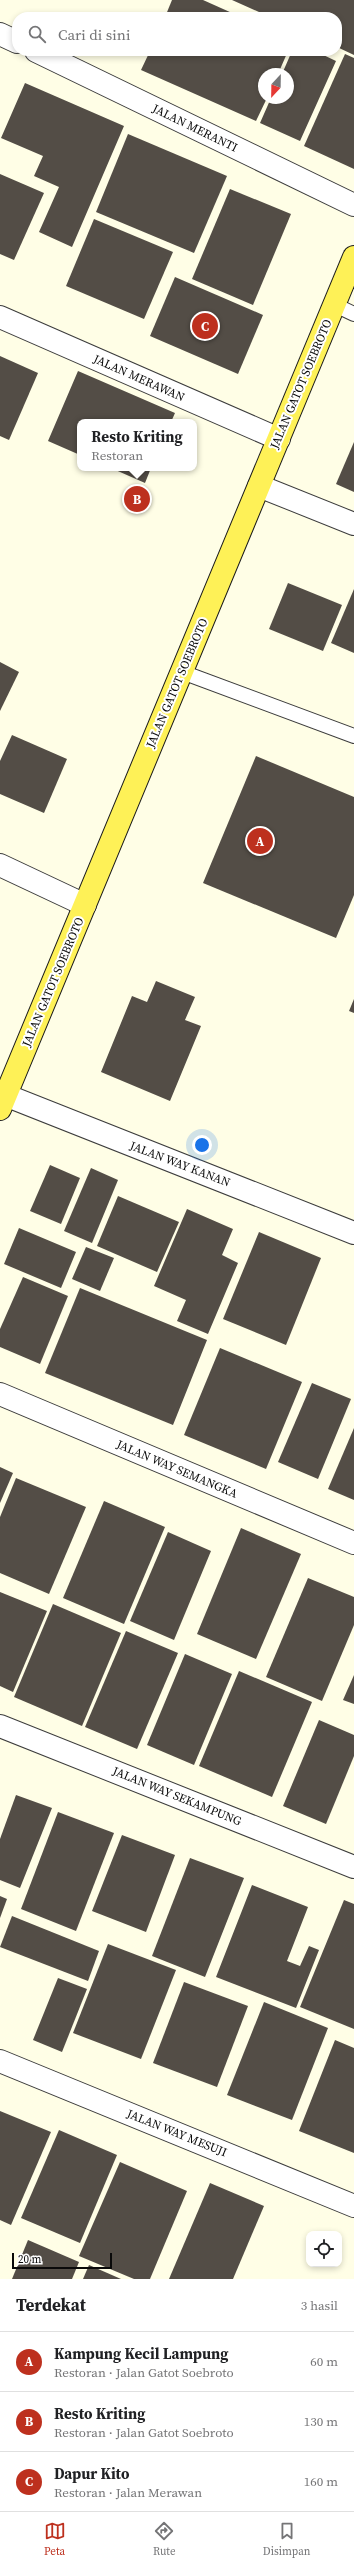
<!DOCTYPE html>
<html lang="id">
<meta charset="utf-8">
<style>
:root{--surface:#fff;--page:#f2f2f2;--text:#202124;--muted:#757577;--line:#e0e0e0;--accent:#bd301e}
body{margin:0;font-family:"Source Serif 4",serif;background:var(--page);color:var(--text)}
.controls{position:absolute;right:12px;bottom:12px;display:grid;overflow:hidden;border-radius:8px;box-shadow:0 2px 6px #0003}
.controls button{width:36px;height:36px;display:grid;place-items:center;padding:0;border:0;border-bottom:1px solid var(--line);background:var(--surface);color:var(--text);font:20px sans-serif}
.compass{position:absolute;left:258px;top:68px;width:36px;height:36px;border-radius:50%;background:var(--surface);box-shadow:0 2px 6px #0003;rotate:202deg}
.scale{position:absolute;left:12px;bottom:10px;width:100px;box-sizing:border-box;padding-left:4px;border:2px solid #0a0a0a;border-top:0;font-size:11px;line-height:14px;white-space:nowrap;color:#0a0a0a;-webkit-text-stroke:3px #fff;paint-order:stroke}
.you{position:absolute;left:202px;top:1145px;width:14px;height:14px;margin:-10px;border:3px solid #fff;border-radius:50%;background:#1a73e8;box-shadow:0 0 0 6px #1a73e833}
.badge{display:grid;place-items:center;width:26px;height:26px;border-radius:50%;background:var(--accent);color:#fff;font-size:13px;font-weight:700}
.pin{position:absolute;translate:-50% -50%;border:2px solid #fff;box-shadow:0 1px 4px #0006}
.popup{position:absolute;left:77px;top:419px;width:120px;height:52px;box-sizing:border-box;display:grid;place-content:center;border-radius:8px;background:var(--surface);filter:drop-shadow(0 1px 3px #0005);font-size:13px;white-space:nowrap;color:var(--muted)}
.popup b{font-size:15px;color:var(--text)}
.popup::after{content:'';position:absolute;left:50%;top:100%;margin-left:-8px;border:8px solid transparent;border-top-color:var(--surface)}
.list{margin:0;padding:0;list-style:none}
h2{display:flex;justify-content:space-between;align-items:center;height:52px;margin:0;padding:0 16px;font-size:17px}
h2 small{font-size:13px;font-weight:400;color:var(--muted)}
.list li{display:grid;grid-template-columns:26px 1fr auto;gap:12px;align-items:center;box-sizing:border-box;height:60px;padding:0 16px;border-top:1px solid var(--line)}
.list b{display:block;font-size:15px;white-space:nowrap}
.list p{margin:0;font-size:13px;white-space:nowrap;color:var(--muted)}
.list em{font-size:13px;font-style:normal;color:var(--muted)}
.icon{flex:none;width:22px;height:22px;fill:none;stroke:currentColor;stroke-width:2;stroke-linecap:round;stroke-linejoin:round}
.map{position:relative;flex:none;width:354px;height:2279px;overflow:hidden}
.search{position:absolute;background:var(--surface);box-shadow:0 2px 6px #0003;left:12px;right:12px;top:12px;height:44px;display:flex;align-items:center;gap:10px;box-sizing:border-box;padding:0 14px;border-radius:16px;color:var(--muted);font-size:15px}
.sheet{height:232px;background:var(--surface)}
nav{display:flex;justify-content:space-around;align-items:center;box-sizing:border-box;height:56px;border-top:1px solid var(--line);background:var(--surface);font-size:11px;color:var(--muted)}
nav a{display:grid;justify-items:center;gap:2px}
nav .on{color:var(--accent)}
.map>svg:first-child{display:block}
.building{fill:#534d46}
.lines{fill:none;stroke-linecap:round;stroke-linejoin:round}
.lane-casing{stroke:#3d3d3d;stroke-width:16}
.street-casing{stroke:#3d3d3d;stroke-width:24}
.primary-casing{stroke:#1b1b1b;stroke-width:24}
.lane{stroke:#fff;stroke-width:14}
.street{stroke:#fff;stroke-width:22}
.primary{stroke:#fef157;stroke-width:22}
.labels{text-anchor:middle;stroke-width:4;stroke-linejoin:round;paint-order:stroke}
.street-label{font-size:12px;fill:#0a0a0a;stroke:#fff}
</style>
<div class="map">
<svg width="354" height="2279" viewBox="0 0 354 2279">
<rect width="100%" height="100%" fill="#fffee6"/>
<!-- building -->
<g class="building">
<polygon points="172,0 203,0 241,17 165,17"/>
<polygon points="232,0 354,0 354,55 337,47 337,17 270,17"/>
<polygon points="150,51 288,51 278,74 264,74 264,98 267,98 256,121 141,70"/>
<polygon points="292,51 315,51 336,61 300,141 260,123 271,98 288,98 288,74 282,74"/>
<polygon points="345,54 354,58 354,169 304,146"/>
<polygon points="25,83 124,126 72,247 39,232 59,187 34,176 43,156 1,138"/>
<polygon points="128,134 227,176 194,253 96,212"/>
<polygon points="0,174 44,193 14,260 0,254"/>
<polygon points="230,189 291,214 253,305 192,279"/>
<polygon points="94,219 173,252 144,319 66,286"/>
<polygon points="175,277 263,315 238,374 150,336"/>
<polygon points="0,356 38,373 9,440 0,436"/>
<polygon points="78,371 175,413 171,422 80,422 80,455 48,441"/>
<polygon points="354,442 354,492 336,484"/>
<polygon points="111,468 151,468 145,483"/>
<polygon points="288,583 342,605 323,651 269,629"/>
<polygon points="354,589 354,653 331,643"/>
<polygon points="0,662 19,672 0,711"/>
<polygon points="12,735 67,759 44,813 0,794 0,761"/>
<polygon points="256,756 354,797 354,895 336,938 203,883"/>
<polygon points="156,981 195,997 185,1020 201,1026 170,1101 101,1072 132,996 147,1002"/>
<polygon points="354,999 354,1013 349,1011"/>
<polygon points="50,1165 80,1178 61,1224 30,1211"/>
<polygon points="91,1168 118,1180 92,1243 64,1231"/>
<polygon points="118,1196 179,1222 157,1272 97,1246"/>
<polygon points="187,1209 233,1229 222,1255 238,1263 208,1334 177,1321 186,1300 154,1286"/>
<polygon points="19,1228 76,1252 61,1288 4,1264"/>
<polygon points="259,1232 321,1258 286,1345 223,1319"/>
<polygon points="86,1247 114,1258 100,1291 72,1279"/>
<polygon points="23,1277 68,1296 40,1364 0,1347 0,1329"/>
<polygon points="80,1288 207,1340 173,1425 45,1373"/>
<polygon points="220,1348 302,1382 266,1469 184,1435"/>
<polygon points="312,1383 351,1399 318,1479 278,1462"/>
<polygon points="354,1428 354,1500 328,1489"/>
<polygon points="0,1467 13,1473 0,1503"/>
<polygon points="16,1478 86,1507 49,1594 0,1573 0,1517"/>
<polygon points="104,1501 165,1527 124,1624 63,1598"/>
<polygon points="241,1528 301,1554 256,1659 197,1634"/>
<polygon points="168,1532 211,1551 174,1640 130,1621"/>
<polygon points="308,1578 354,1597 354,1625 322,1701 266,1677"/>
<polygon points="0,1592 47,1611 13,1692 0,1686"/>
<polygon points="53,1604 121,1633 82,1726 14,1697"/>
<polygon points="126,1631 178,1653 137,1749 85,1727"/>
<polygon points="185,1654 232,1674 194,1765 147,1745"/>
<polygon points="239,1671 312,1702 272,1797 199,1766"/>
<polygon points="354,1675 354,1704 343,1700"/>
<polygon points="319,1720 354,1735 354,1756 326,1824 283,1806"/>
<polygon points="16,1795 52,1808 20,1888 0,1880 0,1839"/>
<polygon points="58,1812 114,1833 76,1931 21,1909"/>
<polygon points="122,1835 175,1855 146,1932 92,1911"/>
<polygon points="190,1858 244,1878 205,1977 152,1956"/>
<polygon points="252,1885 308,1907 287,1961 300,1966 309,1946 319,1950 296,2008 216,1977"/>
<polygon points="0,1896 7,1899 0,1918"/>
<polygon points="344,1900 354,1904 354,2029 300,2007"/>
<polygon points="12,1916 99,1951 88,1981 0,1947"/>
<polygon points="108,1944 176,1970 141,2059 73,2033"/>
<polygon points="58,1978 87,1989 62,2052 33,2040"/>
<polygon points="184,1982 248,2006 217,2087 153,2063"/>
<polygon points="264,2002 328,2028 292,2120 227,2095"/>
<polygon points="335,2040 354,2048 354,2153 299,2131"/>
<polygon points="0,2111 51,2132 11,2225 0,2220"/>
<polygon points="59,2130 117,2155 80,2243 21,2218"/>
<polygon points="120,2162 187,2191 150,2279 134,2279 79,2256"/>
<polygon points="210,2183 264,2206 233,2279 169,2279"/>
<polygon points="28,2240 79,2262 72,2279 12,2279"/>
<polygon points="89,2265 121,2279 83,2279"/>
</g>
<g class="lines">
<!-- lane casing -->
<g class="lane-casing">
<g id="lane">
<polyline points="335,305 354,314"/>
<polyline points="182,672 354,736"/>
</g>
</g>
<!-- street casing -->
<g class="street-casing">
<g id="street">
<polyline points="0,34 17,42"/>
<polyline points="36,51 354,205"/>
<polyline points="0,317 279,439"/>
<polyline points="259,486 354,524"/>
<polyline points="0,865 85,905"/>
<polyline points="0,1093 354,1233"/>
<polyline points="0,1394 354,1543"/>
<polyline points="0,1726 354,1867"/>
<polyline points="0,2061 354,2206"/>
</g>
</g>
<!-- primary casing -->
<g class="primary-casing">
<polyline id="primary" points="0,1109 354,257"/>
</g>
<!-- lane -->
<use href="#lane" class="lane"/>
<!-- street -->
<use href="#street" class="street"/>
<!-- primary -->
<use href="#primary" class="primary"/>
</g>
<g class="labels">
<!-- street labels -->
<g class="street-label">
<text transform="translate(195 128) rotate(26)" y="4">JALAN MERANTI</text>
<text transform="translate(139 378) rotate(24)" y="4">JALAN MERAWAN</text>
<text transform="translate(301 384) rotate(-67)" y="4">JALAN GATOT SOEBROTO</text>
<text transform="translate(177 683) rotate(-67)" y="4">JALAN GATOT SOEBROTO</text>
<text transform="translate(53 982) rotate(-67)" y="4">JALAN GATOT SOEBROTO</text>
<text transform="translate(180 1164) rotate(21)" y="4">JALAN WAY KANAN</text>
<text transform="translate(177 1469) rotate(23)" y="4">JALAN WAY SEMANGKA</text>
<text transform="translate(177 1796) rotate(22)" y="4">JALAN WAY SEKAMPUNG</text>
<text transform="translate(177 2133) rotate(22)" y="4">JALAN WAY MESUJI</text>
</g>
</g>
</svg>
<div class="controls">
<button><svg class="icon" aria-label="locate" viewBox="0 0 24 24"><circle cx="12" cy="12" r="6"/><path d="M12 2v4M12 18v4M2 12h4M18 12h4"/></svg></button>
</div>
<svg class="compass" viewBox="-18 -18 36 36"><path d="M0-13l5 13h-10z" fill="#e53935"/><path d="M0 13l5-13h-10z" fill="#757577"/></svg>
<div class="scale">20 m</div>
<div class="you"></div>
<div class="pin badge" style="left:260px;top:841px">A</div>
<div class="pin badge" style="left:137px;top:499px">B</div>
<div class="popup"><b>Resto Kriting</b>Restoran</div>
<div class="pin badge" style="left:205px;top:326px">C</div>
<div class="search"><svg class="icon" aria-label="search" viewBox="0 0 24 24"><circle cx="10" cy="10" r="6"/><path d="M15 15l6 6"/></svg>Cari di sini</div>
</div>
<section class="sheet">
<h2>Terdekat<small>3 hasil</small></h2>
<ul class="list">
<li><span class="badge">A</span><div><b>Kampung Kecil Lampung</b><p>Restoran · Jalan Gatot Soebroto</p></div><em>60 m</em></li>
<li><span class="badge">B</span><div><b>Resto Kriting</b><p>Restoran · Jalan Gatot Soebroto</p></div><em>130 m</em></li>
<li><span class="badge">C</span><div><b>Dapur Kito</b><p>Restoran · Jalan Merawan</p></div><em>160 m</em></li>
</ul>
</section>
<nav>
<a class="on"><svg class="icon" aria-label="map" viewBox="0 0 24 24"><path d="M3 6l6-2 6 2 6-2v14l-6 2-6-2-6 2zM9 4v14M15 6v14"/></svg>Peta</a>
<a><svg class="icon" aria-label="directions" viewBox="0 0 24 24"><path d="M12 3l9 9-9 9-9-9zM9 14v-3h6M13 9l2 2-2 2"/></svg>Rute</a>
<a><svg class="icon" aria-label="saved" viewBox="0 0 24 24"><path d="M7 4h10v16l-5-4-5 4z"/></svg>Disimpan</a>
</nav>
